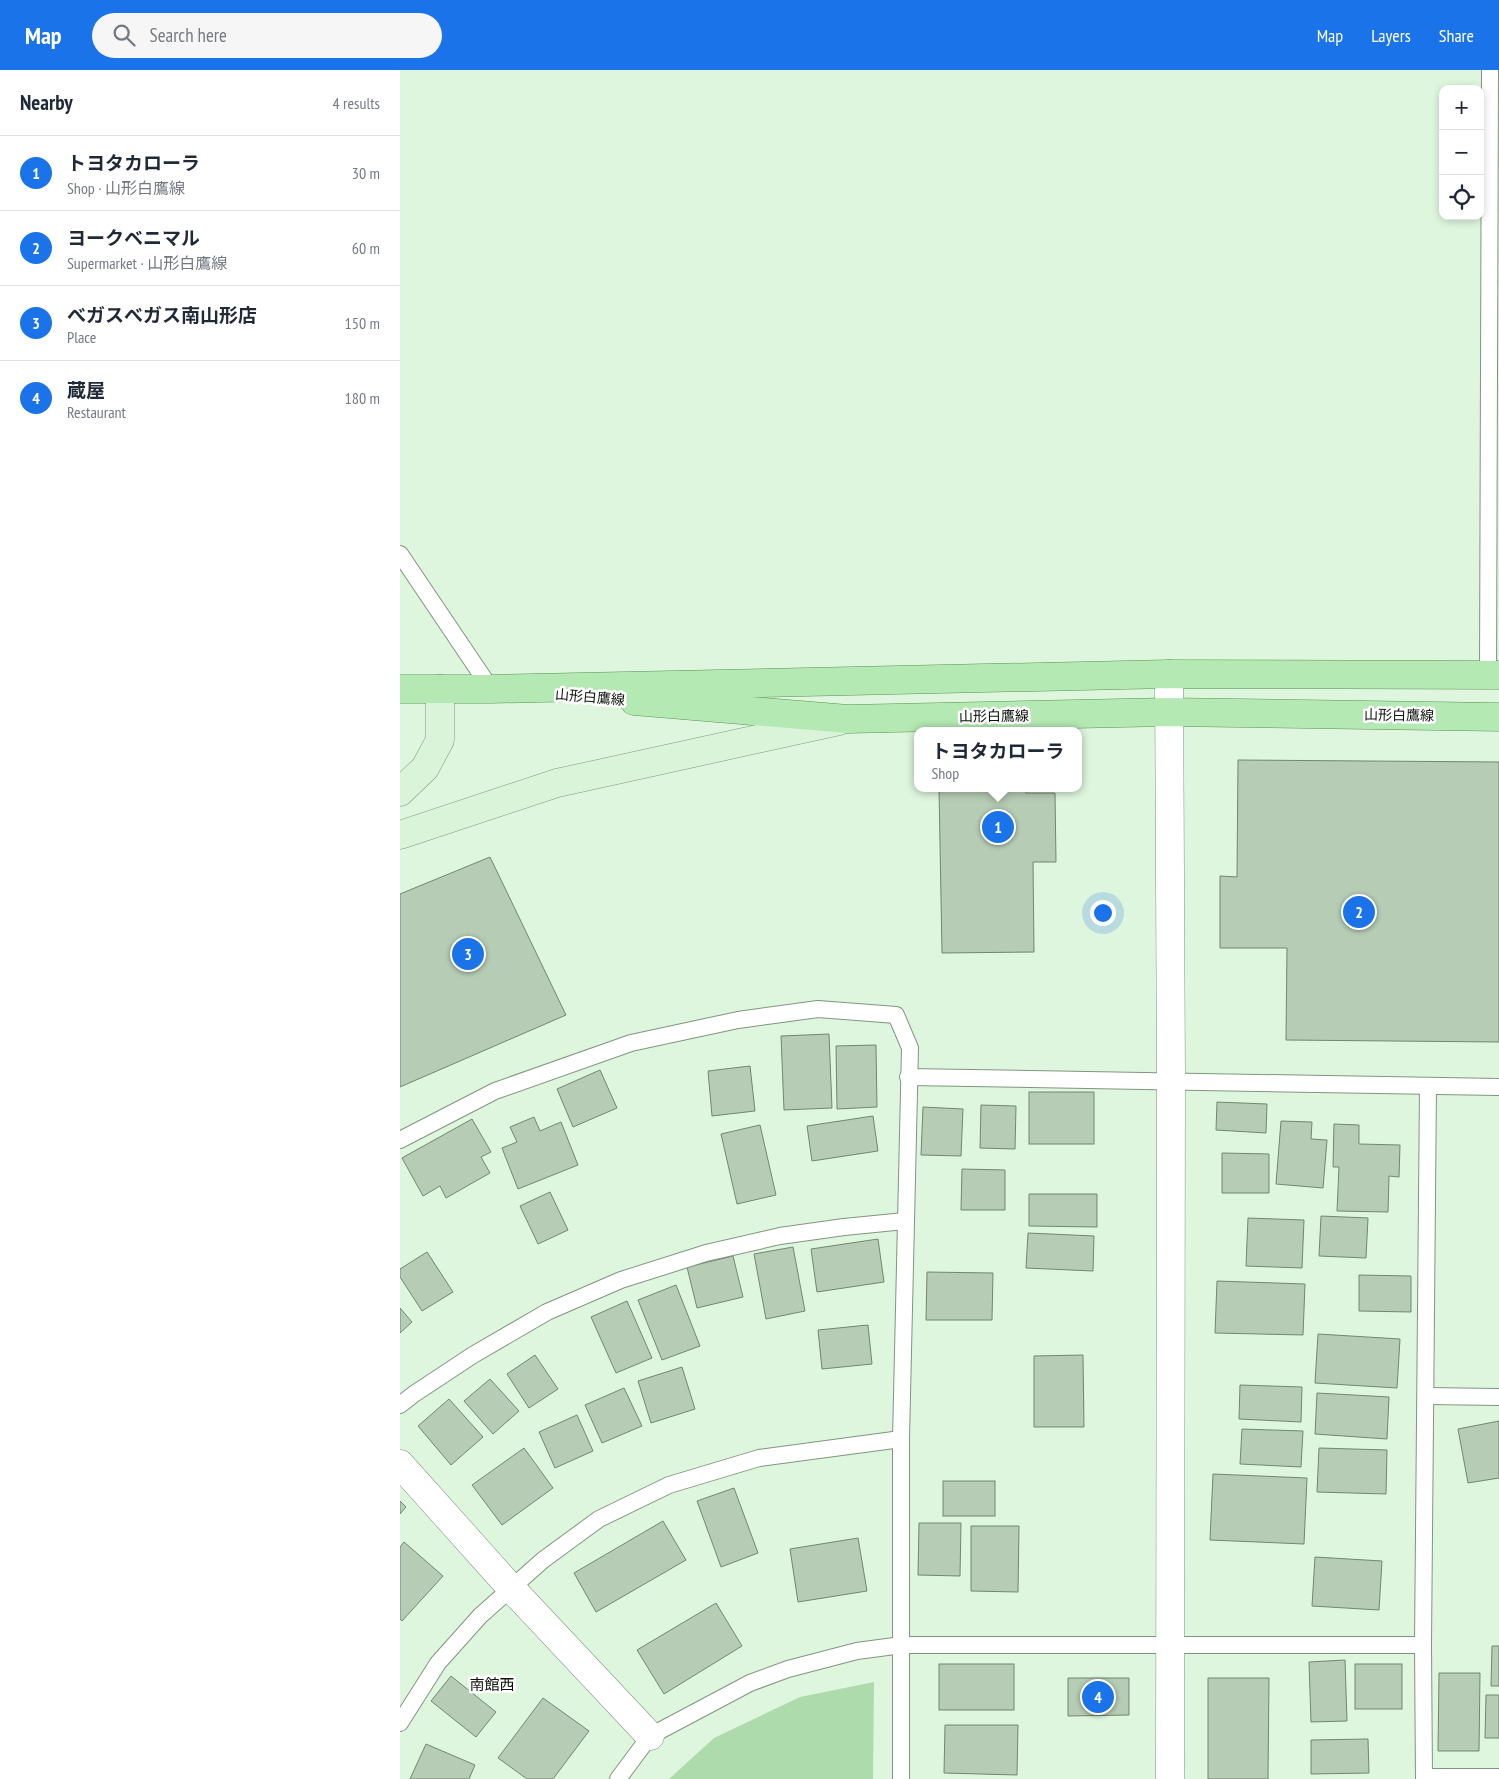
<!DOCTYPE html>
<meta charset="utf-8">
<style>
:root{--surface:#fff;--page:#f6f6f7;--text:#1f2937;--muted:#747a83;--line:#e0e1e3;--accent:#1a73e8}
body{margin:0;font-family:"PT Sans Narrow","Noto Sans JP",sans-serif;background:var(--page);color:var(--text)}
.controls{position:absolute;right:15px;top:15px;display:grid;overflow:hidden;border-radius:10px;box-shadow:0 2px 8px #0003}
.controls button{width:45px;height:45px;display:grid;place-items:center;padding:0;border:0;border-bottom:1px solid var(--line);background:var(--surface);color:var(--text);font:25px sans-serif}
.you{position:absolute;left:702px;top:842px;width:18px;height:18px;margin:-12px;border:4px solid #fff;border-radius:50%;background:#1a73e8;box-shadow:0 0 0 8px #1a73e833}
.badge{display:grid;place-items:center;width:32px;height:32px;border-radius:50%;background:var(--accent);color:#fff;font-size:16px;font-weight:700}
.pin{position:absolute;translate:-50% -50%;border:2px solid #fff;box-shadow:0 1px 5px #0006}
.popup{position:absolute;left:514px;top:657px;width:168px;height:65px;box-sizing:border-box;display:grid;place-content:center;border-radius:10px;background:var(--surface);filter:drop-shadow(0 1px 4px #0005);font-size:16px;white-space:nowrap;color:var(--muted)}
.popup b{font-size:19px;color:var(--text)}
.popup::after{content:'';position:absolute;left:50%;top:100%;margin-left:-10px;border:10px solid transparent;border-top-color:var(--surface)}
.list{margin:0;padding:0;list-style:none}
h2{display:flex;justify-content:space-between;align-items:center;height:65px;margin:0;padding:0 20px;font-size:21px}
h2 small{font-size:16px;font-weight:400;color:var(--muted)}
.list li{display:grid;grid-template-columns:32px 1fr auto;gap:15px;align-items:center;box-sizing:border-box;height:75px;padding:0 20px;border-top:1px solid var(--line)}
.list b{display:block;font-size:19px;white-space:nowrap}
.list p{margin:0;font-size:16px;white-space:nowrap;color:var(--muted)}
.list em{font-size:16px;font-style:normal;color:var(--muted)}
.icon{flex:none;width:28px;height:28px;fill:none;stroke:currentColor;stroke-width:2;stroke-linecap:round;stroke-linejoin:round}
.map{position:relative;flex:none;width:1099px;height:1709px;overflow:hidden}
header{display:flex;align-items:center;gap:30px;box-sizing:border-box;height:70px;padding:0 25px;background:var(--accent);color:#fff}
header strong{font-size:24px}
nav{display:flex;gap:28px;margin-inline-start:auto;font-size:18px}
.search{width:350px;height:45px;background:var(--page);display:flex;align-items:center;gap:12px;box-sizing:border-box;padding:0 18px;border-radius:28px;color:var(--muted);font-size:19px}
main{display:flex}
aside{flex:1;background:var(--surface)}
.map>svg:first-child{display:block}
.green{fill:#aedbac}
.building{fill:#b6ccb4;stroke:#728670}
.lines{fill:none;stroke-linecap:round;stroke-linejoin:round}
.lane-casing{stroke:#80957f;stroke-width:18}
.street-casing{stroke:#80957f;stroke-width:29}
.secondary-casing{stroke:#80957f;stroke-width:29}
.primary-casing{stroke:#599457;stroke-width:29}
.lane{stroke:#fff;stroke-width:16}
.street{stroke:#fff;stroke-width:28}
.secondary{stroke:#daf4d9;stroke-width:28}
.primary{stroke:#b5e9b3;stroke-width:28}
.labels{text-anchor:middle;stroke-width:5;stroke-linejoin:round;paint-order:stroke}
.street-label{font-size:14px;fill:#0b120a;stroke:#fff}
.neighbourhood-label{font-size:15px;fill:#0b120a;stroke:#fff}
</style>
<header>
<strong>Map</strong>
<div class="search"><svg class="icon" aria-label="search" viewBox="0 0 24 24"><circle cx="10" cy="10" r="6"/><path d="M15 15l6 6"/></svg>Search here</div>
<nav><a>Map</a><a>Layers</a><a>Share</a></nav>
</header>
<main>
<aside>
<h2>Nearby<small>4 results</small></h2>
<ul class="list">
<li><span class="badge">1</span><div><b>トヨタカローラ</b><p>Shop · 山形白鷹線</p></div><em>30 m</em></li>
<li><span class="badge">2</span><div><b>ヨークベニマル</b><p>Supermarket · 山形白鷹線</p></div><em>60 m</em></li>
<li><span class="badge">3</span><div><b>べガスべガス南山形店</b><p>Place</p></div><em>150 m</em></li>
<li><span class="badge">4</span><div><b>蔵屋</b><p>Restaurant</p></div><em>180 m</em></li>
</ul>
</aside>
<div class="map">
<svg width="1099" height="1709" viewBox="0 0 1099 1709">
<rect width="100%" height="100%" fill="#dff6de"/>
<!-- green -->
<polygon class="green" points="474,1612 473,1709 269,1709 314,1668 400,1627"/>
<!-- building -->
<g class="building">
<polygon points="838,690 1099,692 1099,972 886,970 887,878 820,878 820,806 837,807"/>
<polygon points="539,718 626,718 626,723 655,723 656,792 633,792 634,882 542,883"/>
<polygon points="90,787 166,945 0,1017 0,824"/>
<polygon points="429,964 432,1038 384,1040 381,966"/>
<polygon points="476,975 477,1037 437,1039 436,976"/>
<polygon points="350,996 355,1041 312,1046 308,1001"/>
<polygon points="200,1000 217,1038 173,1057 157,1019"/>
<rect x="629" y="1022" width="65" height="52"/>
<polygon points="817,1032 867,1034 866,1063 816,1060"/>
<polygon points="581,1035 616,1036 615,1079 580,1078"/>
<polygon points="523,1037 563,1039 561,1086 521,1085"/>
<polygon points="473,1046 478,1081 412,1091 407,1056"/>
<polygon points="134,1047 140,1061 161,1052 178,1095 118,1119 102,1078 117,1072 110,1057"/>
<polygon points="72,1049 91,1082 81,1087 90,1103 46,1128 40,1116 23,1126 2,1088"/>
<polygon points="881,1051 912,1052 911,1069 927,1070 923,1118 876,1114"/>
<polygon points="934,1054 959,1055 959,1074 1000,1075 999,1107 989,1106 988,1142 937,1141 939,1097 933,1097"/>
<polygon points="360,1055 376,1125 337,1134 321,1064"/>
<polygon points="822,1083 869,1084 869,1123 822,1123"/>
<polygon points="562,1099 605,1100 605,1140 561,1140"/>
<polygon points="150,1122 168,1160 138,1174 120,1136"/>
<polygon points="629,1124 697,1124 697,1157 629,1156"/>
<polygon points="921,1146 968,1148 966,1188 919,1186"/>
<polygon points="848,1148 904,1150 902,1198 846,1196"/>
<polygon points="628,1163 694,1166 693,1201 626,1198"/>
<polygon points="478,1169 484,1212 417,1222 411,1179"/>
<polygon points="393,1177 405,1241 366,1249 354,1184"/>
<polygon points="27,1182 53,1222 22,1241 0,1207 0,1199"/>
<polygon points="333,1186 343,1227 297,1238 287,1197"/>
<polygon points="527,1202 593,1203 592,1250 526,1250"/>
<polygon points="959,1205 1011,1206 1011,1242 959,1241"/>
<polygon points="817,1211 905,1214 903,1265 815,1263"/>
<polygon points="276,1215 300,1276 262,1290 238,1230"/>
<polygon points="227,1231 252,1288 216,1303 191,1247"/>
<polygon points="0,1238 12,1252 0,1263"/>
<polygon points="468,1255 472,1294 422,1299 418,1260"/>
<polygon points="918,1264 1000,1269 997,1318 915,1313"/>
<polygon points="135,1285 158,1319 129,1338 107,1304"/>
<polygon points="683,1285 684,1357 634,1357 634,1286"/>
<polygon points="282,1297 295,1339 251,1353 238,1311"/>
<polygon points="90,1309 119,1341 93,1364 64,1331"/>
<polygon points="840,1315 902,1317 901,1352 839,1349"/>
<polygon points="224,1318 242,1356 202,1373 185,1335"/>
<polygon points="917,1323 989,1327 987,1369 915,1364"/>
<polygon points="49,1329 83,1367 51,1395 18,1356"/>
<polygon points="177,1345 193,1381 155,1398 139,1362"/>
<polygon points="1099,1351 1099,1408 1068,1413 1058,1359"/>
<polygon points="842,1359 903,1361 901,1397 840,1394"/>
<polygon points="124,1378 153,1418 102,1455 72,1415"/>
<polygon points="919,1378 987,1380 986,1424 917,1422"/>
<polygon points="813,1404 907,1408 904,1474 810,1470"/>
<rect x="543" y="1411" width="52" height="35"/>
<polygon points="334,1418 358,1483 321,1497 297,1431"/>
<polygon points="0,1431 6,1437 0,1444"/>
<polygon points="263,1451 286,1490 196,1542 174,1503"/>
<polygon points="519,1453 561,1453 560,1506 518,1505"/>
<polygon points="571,1456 619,1456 618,1522 571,1521"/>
<polygon points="458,1468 467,1521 398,1532 390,1479"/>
<polygon points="4,1472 43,1506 2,1551 0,1549 0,1477"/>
<polygon points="915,1487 982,1491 979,1540 912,1536"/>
<polygon points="316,1533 342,1576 264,1624 237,1580"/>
<polygon points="1092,1576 1099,1576 1099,1616 1091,1616"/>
<polygon points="945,1590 947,1651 911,1652 909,1592"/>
<rect x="539" y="1594" width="75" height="46"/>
<rect x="955" y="1594" width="47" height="45"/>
<polygon points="1039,1603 1080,1603 1079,1681 1038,1681"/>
<polygon points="51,1606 96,1642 76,1667 31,1631"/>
<polygon points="668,1608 729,1608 729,1645 668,1646"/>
<polygon points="808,1608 869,1608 868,1709 808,1709"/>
<polygon points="1086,1625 1099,1625 1099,1668 1085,1668"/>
<polygon points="143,1628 189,1661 153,1709 127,1709 98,1688"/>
<polygon points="545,1655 618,1655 617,1705 544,1703"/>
<polygon points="968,1669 969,1703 911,1704 911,1670"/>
<polygon points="26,1674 75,1695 69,1709 10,1709"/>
</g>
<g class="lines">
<!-- lane casing -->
<g class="lane-casing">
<g id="lane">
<polyline points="0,484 91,619"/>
<polyline points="1088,605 1090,0"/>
<polyline points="508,1007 1099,1017"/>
<polyline points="0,1070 95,1021 231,973 338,950 418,939 496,945 510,978 501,1369 501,1709"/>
<polyline points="1026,1326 1099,1327"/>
<polyline points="0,1335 14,1324 73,1285 147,1242 221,1210 306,1183 380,1166 444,1157 505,1151"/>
<polyline points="0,1653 38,1593 80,1546 143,1490 199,1449 269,1415 359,1388 501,1369"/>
<polyline points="1024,1707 1099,1707"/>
<polyline points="218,1709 250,1666 350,1613 388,1599 457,1581 502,1575 1023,1575"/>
<polyline points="1024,1709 1023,1575 1028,1016"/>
</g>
</g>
<!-- street casing -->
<g class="street-casing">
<g id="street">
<polyline points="769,604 771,1010 770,1709"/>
<polyline points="0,1394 111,1518 250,1666"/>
</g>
</g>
<!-- secondary casing -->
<g class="secondary-casing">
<g id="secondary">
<polyline points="0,722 25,698 40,670 40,619"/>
<polyline points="0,765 157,713 439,651"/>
</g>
</g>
<!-- primary casing -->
<g class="primary-casing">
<g id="primary">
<polyline points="0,619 91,619 769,604 1099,605"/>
<polyline points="234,631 448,649 769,642 1099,647"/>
</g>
</g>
<!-- lane -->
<use href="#lane" class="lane"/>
<!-- street -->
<use href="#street" class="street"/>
<!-- secondary -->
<use href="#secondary" class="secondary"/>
<!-- primary -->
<use href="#primary" class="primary"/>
</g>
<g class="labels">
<!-- street labels -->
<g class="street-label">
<text transform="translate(190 627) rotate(5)" y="5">山形白鷹線</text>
<text transform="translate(999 645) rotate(1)" y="5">山形白鷹線</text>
<text transform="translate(594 646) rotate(-1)" y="5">山形白鷹線</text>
</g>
<!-- neighbourhood labels -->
<g class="neighbourhood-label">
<text x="92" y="1620">南館西</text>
</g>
</g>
</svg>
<div class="controls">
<button>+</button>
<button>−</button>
<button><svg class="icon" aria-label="locate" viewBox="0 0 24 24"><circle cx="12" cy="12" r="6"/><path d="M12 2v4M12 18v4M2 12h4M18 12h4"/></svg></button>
</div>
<div class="you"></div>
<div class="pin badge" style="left:598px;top:757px">1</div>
<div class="popup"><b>トヨタカローラ</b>Shop</div>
<div class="pin badge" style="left:959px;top:842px">2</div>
<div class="pin badge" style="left:68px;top:884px">3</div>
<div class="pin badge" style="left:698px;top:1627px">4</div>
</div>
</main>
